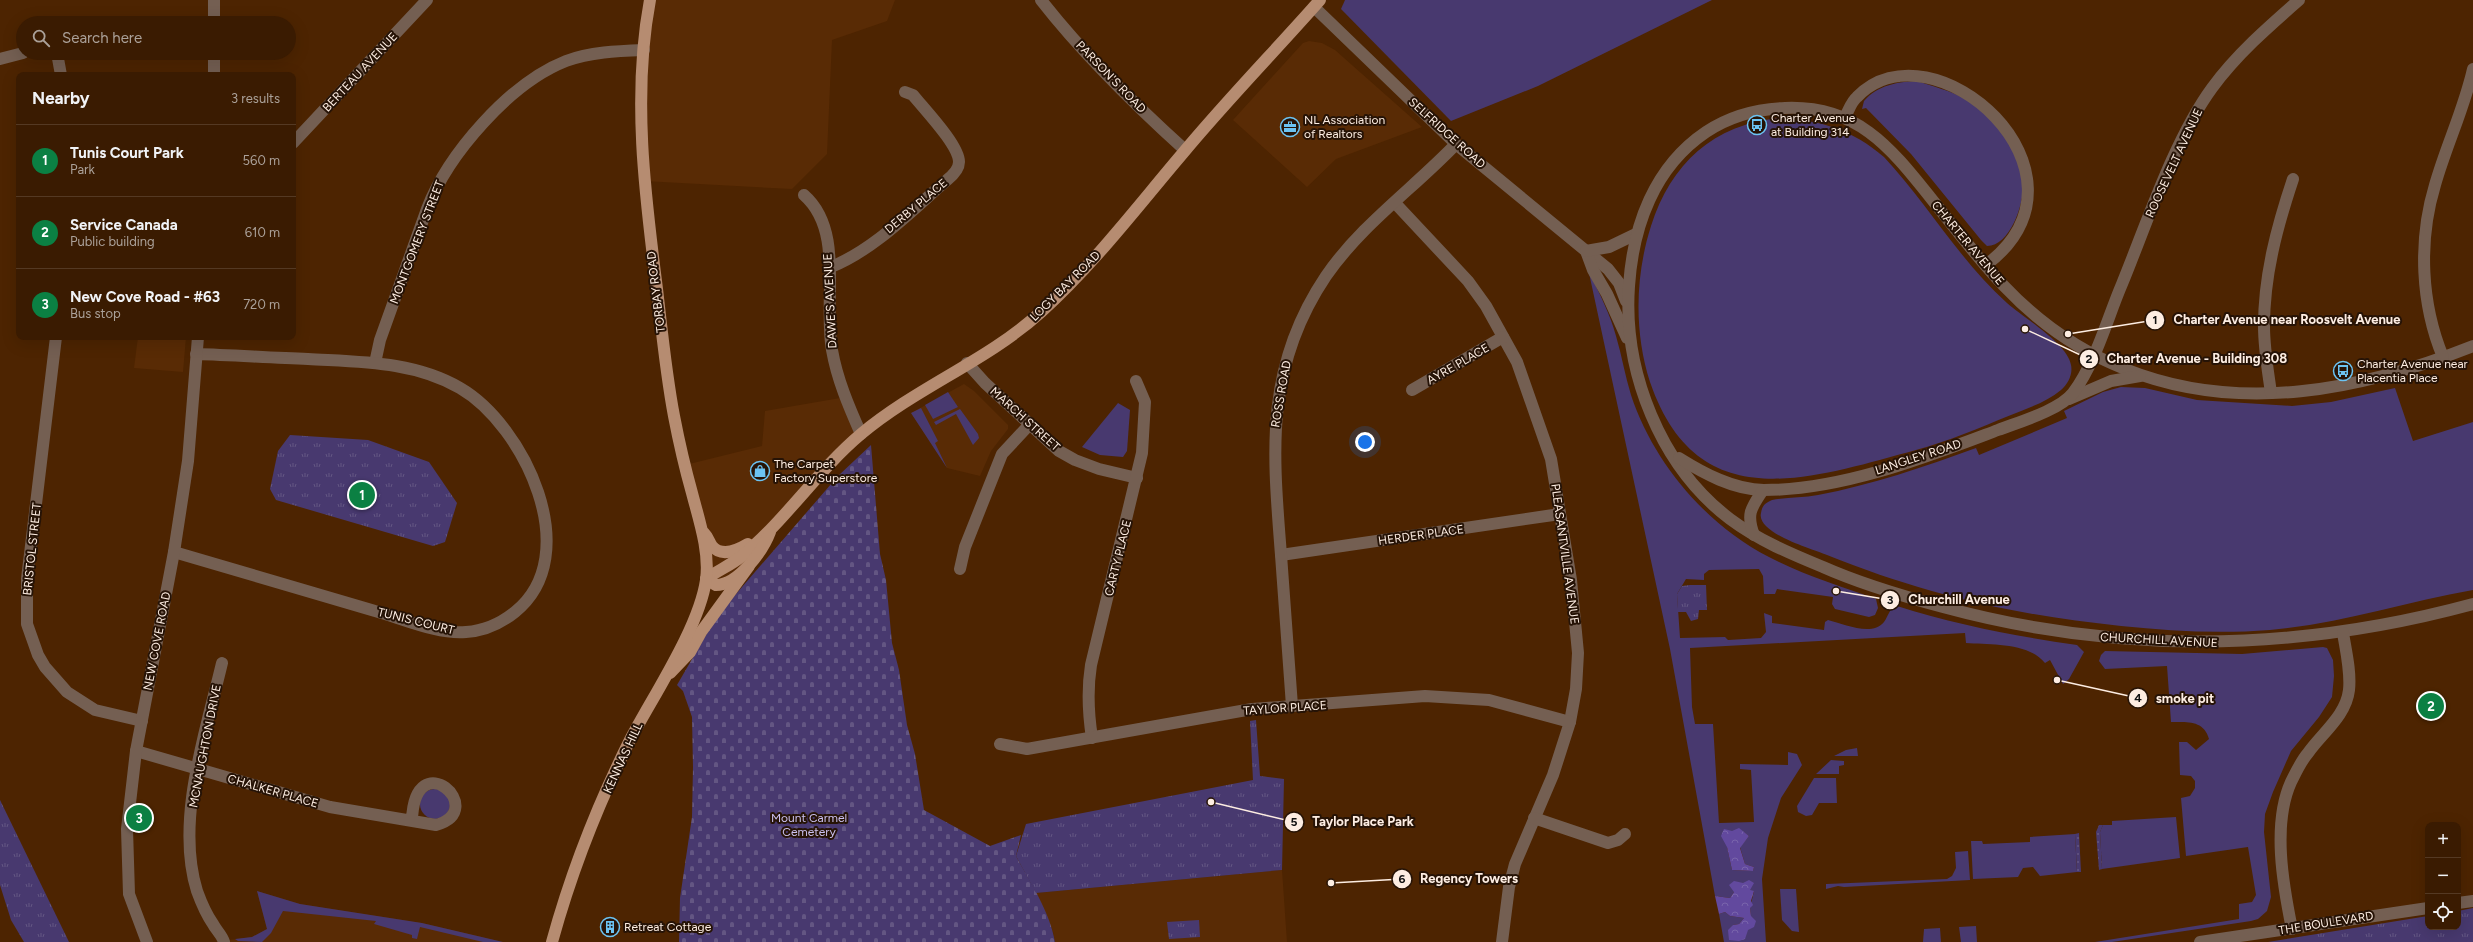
<!DOCTYPE html>
<meta charset="utf-8">
<style>
:root{--surface:#3a1b01;--page:#452810;--text:#f1f3f6;--muted:#aba199;--line:#543923;--accent:#0b8043}
body{margin:0;font-family:Figtree,sans-serif;background:var(--page);color:var(--text)}
.controls{position:absolute;right:12px;bottom:12px;display:grid;overflow:hidden;border-radius:8px;box-shadow:0 4px 16px #0002}
.controls button{width:36px;height:36px;display:grid;place-items:center;padding:0;border:0;border-bottom:1px solid var(--line);background:var(--surface);color:var(--text);font:20px sans-serif}
.you{position:absolute;left:1365px;top:442px;width:14px;height:14px;margin:-10px;border:3px solid #fff;border-radius:50%;background:#1a73e8;box-shadow:0 0 0 6px #1a73e833}
.badge{display:grid;place-items:center;width:26px;height:26px;border-radius:50%;background:var(--accent);color:#fff;font-size:13px;font-weight:700}
.pin{position:absolute;translate:-50% -50%;border:2px solid #fff;box-shadow:0 1px 4px #0006}
.list{margin:0;padding:0;list-style:none}
h2{display:flex;justify-content:space-between;align-items:center;height:52px;margin:0;padding:0 16px;font-size:17px}
h2 small{font-size:13px;font-weight:400;color:var(--muted)}
.list li{display:grid;grid-template-columns:26px 1fr auto;gap:12px;align-items:center;box-sizing:border-box;height:72px;padding:0 16px;border-top:1px solid var(--line)}
.list b{display:block;font-size:15px;white-space:nowrap}
.list p{margin:0;font-size:13px;white-space:nowrap;color:var(--muted)}
.list em{font-size:13px;font-style:normal;color:var(--muted)}
.icon{flex:none;width:22px;height:22px;fill:none;stroke:currentColor;stroke-width:2;stroke-linecap:round;stroke-linejoin:round}
.map{position:relative;flex:none;width:2473px;height:942px;overflow:hidden}
.search{position:absolute;background:var(--surface);box-shadow:0 4px 16px #0002;left:16px;top:16px;width:280px;height:44px;display:flex;align-items:center;gap:10px;box-sizing:border-box;padding:0 14px;border-radius:22px;color:var(--muted);font-size:15px}
.panel{position:absolute;background:var(--surface);box-shadow:0 4px 16px #0002;left:16px;top:72px;width:280px;height:268px;border-radius:8px}
.map>svg:first-child{display:block}
.built{fill:#592b05}
.grass{fill:#48396f;fill-rule:evenodd}
.forest{fill:url(#forest-crowns)}
.cemetery{fill:url(#cemetery-stones)}
.park{fill:url(#park-tufts)}
.garden{fill:url(#garden-dots)}
.lines{fill:none;stroke-linecap:round;stroke-linejoin:round}
.minor{stroke:#745f52;stroke-width:12}
.major{stroke:#b68c71;stroke-width:12}
.labels{text-anchor:middle;stroke-width:4;stroke-linejoin:round;paint-order:stroke}
.street-label{font-size:12px;fill:#fdede2;stroke:#261306}
.poi-label{font-size:12px;fill:#fdede2;stroke:#261306;text-anchor:start}
.park-label{font-size:12px;fill:#cbc1f0;stroke:#261306}
.leader{fill:none;stroke:#fdede2;stroke-width:1.5}
.callout-dot{fill:#fdede2;stroke:#261306;stroke-width:1.5}
.mark-label{font-size:12px;text-anchor:middle;font-weight:bold;fill:#111}
.callout-label{font-size:13px;text-anchor:middle;font-weight:bold;fill:#fdede2;stroke:#261306;stroke-width:4;stroke-linejoin:round;paint-order:stroke}
</style>
<div class="map">
<svg width="2473" height="942" viewBox="0 0 2473 942">
<defs>
<pattern id="forest-crowns" width="20" height="18" patternUnits="userSpaceOnUse"><rect width="20" height="18" fill="#62499e"/><path d="M2 6a3 3 0 1 1 6 0M12 15a3 3 0 1 1 6 0" fill="none" stroke="#7964ab"/></pattern>
<pattern id="cemetery-stones" width="16" height="16" patternUnits="userSpaceOnUse"><rect width="16" height="16" fill="#48396f"/><path d="M2 7V4a2 2 0 0 1 4 0v3zM10 15v-3a2 2 0 0 1 4 0v3z" fill="#635683"/></pattern>
<pattern id="park-tufts" width="24" height="20" patternUnits="userSpaceOnUse"><rect width="24" height="20" fill="#48396f"/><path d="M3 7l-1-3M5 7V3M7 7l1-3M15 17l-1-3M17 17v-4M19 17l1-3" fill="none" stroke="#635683"/></pattern>
<pattern id="garden-dots" width="8" height="8" patternUnits="userSpaceOnUse"><rect width="8" height="8" fill="#48396f"/><path d="M2 2h.1M6 6h.1" fill="none" stroke="#635683" stroke-width="1.8" stroke-linecap="round"/></pattern>
</defs>
<rect width="100%" height="100%" fill="#4d2401"/>
<!-- built -->
<g class="built">
<polygon points="650,0 895,0 887,21 832,40 827,154 792,189 644,181"/>
<polygon points="1309,41 1322,43 1335,50 1422,127 1336,159 1307,187 1233,120 1303,43"/>
<polygon points="138,337 186,337 183,372 134,368"/>
<polygon points="964,384 974,391 1008,425 1008,429 991,451 980,476 947,468 911,413"/>
<polygon points="846,397 861,434 838,454 749,566 716,585 685,465 762,446 765,411"/>
<polygon points="1282,870 1287,942 1055,942 1053,932 1036,893"/>
<polygon points="257,891 300,904 422,923 503,942 230,942 229,940 252,937 267,929"/>
</g>
<!-- grass -->
<g class="grass">
<polygon points="1345,0 1712,0 1538,86 1451,121 1341,9"/>
<path d="M 1917,81 C 1941,89 1971,96 1988,116 C 1997,126 2011,143 2016,156 C 2020,163 2023,177 2023,185 C 2024,204 2010,246 1987,246 L 1981,240 L 1911,154 L 1866,108 L 1862,109 L 1864,101 C 1878,85 1897,82 1917,81 Z"/>
<path d="M 1780,118 C 1820,120 1853,130 1884,157 C 1927,203 1960,261 2007,303 C 2024,318 2068,344 2071,365 C 2073,374 2068,384 2061,390 C 2047,402 2028,408 2011,415 C 1979,428 1949,441 1916,450 C 1809,479 1697,519 1650,382 C 1634,333 1635,276 1651,226 C 1671,164 1713,124 1780,118 Z"/>
<path d="M 1589,273 C 1600,294 1610,314 1616,336 C 1622,356 1625,376 1631,395 C 1653,462 1706,525 1769,557 C 1803,575 1840,586 1876,599 L 1878,608 L 1875,615 L 1869,617 L 1835,609 L 1832,604 L 1833,597 L 1777,589 L 1775,594 L 1764,594 L 1763,576 L 1759,569 L 1709,570 L 1704,574 L 1704,580 L 1686,579 L 1677,594 L 1680,638 L 1725,637 L 1728,640 L 1761,638 L 1766,632 L 1764,613 L 1772,616 L 1772,623 L 1824,630 L 1825,622 L 1828,620 C 1844,624 1872,637 1884,622 C 1889,615 1889,608 1897,606 C 1956,625 2016,636 2077,645 L 2084,652 L 2069,679 L 2063,684 L 2050,660 L 2045,663 C 2028,642 1990,645 1966,643 L 1965,633 L 1690,648 L 1692,707 L 1695,724 L 1713,724 L 1719,823 L 1754,822 L 1751,770 L 1740,769 L 1740,764 L 1788,765 L 1788,752 L 1797,754 L 1802,765 L 1781,798 L 1768,838 L 1762,879 L 1766,942 L 1724,942 L 1719,914 L 1725,912 L 1730,916 L 1744,918 L 1739,924 L 1733,925 L 1729,940 L 1751,916 L 1750,908 L 1754,891 L 1734,892 L 1730,898 L 1715,896 L 1670,649 ZM 1742,831 L 1749,836 L 1740,847 L 1745,864 L 1754,867 L 1753,871 L 1732,870 L 1727,847 Z"/>
<path d="M 2121,387 L 2145,388 L 2197,400 L 2292,406 L 2331,402 L 2395,388 L 2413,441 L 2473,422 L 2473,590 C 2405,602 2339,624 2270,630 C 2220,634 2170,631 2121,626 C 2014,615 1927,595 1827,555 C 1812,549 1756,533 1761,513 C 1762,506 1765,503 1772,500 C 1787,497 1803,498 1818,495 C 1871,485 1924,467 1976,448 L 1979,455 L 2067,418 L 2064,411 L 2103,392 Z"/>
<polygon points="948,392 958,407 933,419 925,405"/>
<polygon points="1118,403 1130,410 1127,451 1123,457 1100,455 1082,447"/>
<polygon points="921,408 938,441 935,443 947,468 911,413"/>
<polygon points="960,409 978,434 979,438 973,445 956,414 936,425 934,422"/>
<path d="M 2323,647 L 2327,648 L 2333,660 L 2334,676 L 2332,697 L 2319,717 L 2291,751 L 2273,792 L 2265,814 L 2264,832 L 2271,897 L 2267,911 L 2258,919 L 2251,921 L 2112,942 L 2095,942 L 2239,919 L 2239,904 L 2252,902 L 2256,895 L 2248,847 L 2186,856 L 2181,798 L 2190,796 L 2195,788 L 2195,781 L 2191,776 L 2180,775 L 2179,742 L 2187,742 L 2196,750 L 2209,739 C 2204,720 2187,722 2171,722 L 2167,666 L 2105,669 L 2099,661 L 2101,655 L 2105,651 L 2242,654 Z"/>
<polygon points="1857,748 1858,756 1834,756 1846,750"/>
<polygon points="1831,760 1844,761 1844,765 1839,766 1839,774 1816,774"/>
<polygon points="1814,778 1836,778 1837,803 1819,803 1812,815 1806,816 1798,812 1797,806"/>
<circle cx="435" cy="804" r="15"/>
<polygon points="2176,817 2180,858 2102,869 2100,832 2103,825 2112,825 2112,821"/>
<polygon points="2075,834 2077,872 2040,876 2033,867 2023,868 2018,877 1973,879 1971,841 1982,841 1983,844 2030,842 2030,837"/>
<polygon points="1968,851 1970,880 1844,887 1838,886 1826,889 1826,884 1947,879 1952,876 1956,868 1955,852"/>
<polygon points="1780,889 1796,889 1799,932 1792,931 1782,920"/>
<polygon points="257,891 300,904 422,923 503,942 483,942 420,927 417,939 412,938 412,935 374,924 376,921 283,911 271,933 262,942 238,941 235,939 252,937 267,929"/>
<polygon points="1976,926 1977,942 1961,942 1959,927"/>
<polygon points="1940,928 1941,942 1923,942 1924,929"/>
</g>
<!-- forest -->
<g class="forest">
<polygon points="1739,828 1749,836 1740,848 1745,864 1754,867 1753,871 1732,870 1727,847 1721,836 1724,829 1732,831"/>
<polygon points="1749,880 1754,883 1750,890 1754,891 1751,901 1753,905 1750,908 1751,916 1756,921 1754,927 1748,930 1745,939 1739,941 1729,940 1728,930 1733,925 1739,924 1744,918 1730,916 1725,912 1719,914 1715,896 1730,898 1734,892 1729,885 1734,881 1743,883"/>
</g>
<!-- cemetery -->
<path class="cemetery" d="M 871,445 L 880,554 L 886,580 L 892,643 L 899,670 L 907,725 L 915,754 L 924,810 L 990,846 L 1021,835 L 1016,856 C 1030,882 1050,912 1055,942 L 679,942 L 680,898 L 692,817 L 693,767 L 692,717 L 683,691 L 677,685 L 717,616 L 838,476 Z"/>
<!-- park -->
<g class="park">
<polygon points="290,435 368,440 429,462 457,503 445,542 433,546 276,500 270,489 278,451"/>
<polygon points="1690,585 1706,585 1707,610 1699,610 1698,619 1691,621 1686,612 1678,612 1677,594 1682,586"/>
<polygon points="1256,720 1260,776 1284,779 1282,870 1036,893 1016,856 1026,824 1253,780 1250,721"/>
<polygon points="0,800 69,942 24,942 11,920 0,885"/>
<polygon points="2473,908 2473,942 2268,942 2428,916 2428,927 2458,927 2458,911"/>
<polygon points="1199,920 1200,937 1169,939 1167,922"/>
</g>
<!-- garden -->
<g class="garden">
<polygon points="2099,825 2103,825 2100,832 2102,869 2099,870 2096,832"/>
<polygon points="2079,833 2081,872 2077,872 2075,834"/>
</g>
<g class="lines">
<!-- minor -->
<g class="minor">
<path d="M 1041,0 C 1084,55 1133,103 1185,150"/>
<polyline points="1314,7 1456,144 1608,269 1619,283 1626,301"/>
<polyline points="214,23 214,0"/>
<polyline points="57,53 61,75"/>
<polyline points="0,59 23,53"/>
<polyline points="214,75 214,53"/>
<path d="M 1845,117 C 1849,110 1851,102 1857,97 C 1932,19 2108,173 1986,265"/>
<polyline points="293,143 427,0"/>
<path d="M 804,195 C 845,231 823,301 832,350 C 837,379 849,407 861,434"/>
<polyline points="1395,203 1468,281 1486,306 1517,362 1551,459 1571,580 1578,653 1576,689 1570,722 1553,775 1515,864 1509,887 1502,942"/>
<polyline points="1586,251 1593,270 1607,294 1627,338"/>
<polyline points="1586,251 1609,247 1636,234"/>
<path d="M 831,267 C 875,249 911,211 947,180 C 952,176 959,169 959,162 C 959,145 924,109 913,95 L 905,92"/>
<polyline points="56,337 27,579 27,624 38,655 45,667 67,692 95,710 142,721"/>
<path d="M 2473,346 C 2362,390 2240,415 2125,369 C 2079,351 2038,322 2004,286 C 1978,259 1954,227 1930,197 C 1890,147 1857,105 1785,108 C 1757,109 1730,116 1706,132 C 1654,167 1633,226 1629,286 C 1623,371 1660,466 1730,519 C 1758,540 1791,554 1823,567 C 1861,584 1902,596 1943,607 C 2120,655 2296,652 2473,604"/>
<path d="M 2443,357 C 2421,304 2418,241 2435,185 C 2446,146 2464,109 2473,69"/>
<path d="M 375,363 L 380,340 L 427,209 C 448,154 510,83 566,61 C 590,52 617,51 644,50"/>
<polyline points="967,363 985,383 1059,451 1075,460 1099,469 1137,478"/>
<polyline points="1412,390 1503,337"/>
<path d="M 2271,393 C 2268,371 2264,349 2264,326 C 2264,275 2277,227 2293,179"/>
<polyline points="2069,399 2111,381 2140,376"/>
<path d="M 1679,458 C 1703,473 1734,490 1764,490 C 1843,490 1926,457 1998,430 C 2019,422 2060,410 2073,393 C 2096,362 2107,319 2122,284 C 2147,223 2174,140 2212,88 C 2236,55 2268,27 2299,0"/>
<path d="M 1754,535 C 1746,514 1751,508 1763,490"/>
<path d="M 174,552 C 241,572 308,591 375,611 C 401,618 439,635 466,632 C 484,631 500,624 515,612 C 586,555 524,425 460,388 C 414,361 359,362 308,359 C 271,358 234,355 196,354"/>
<polyline points="1281,555 1560,514"/>
<polyline points="960,569 965,547 1002,454 1030,424"/>
<path d="M 222,663 C 206,731 175,821 197,891 C 201,902 206,914 213,924 C 216,930 222,935 224,942"/>
<path d="M 1292,706 C 1288,656 1285,605 1281,555 C 1273,452 1264,368 1326,276 C 1361,225 1414,188 1456,144"/>
<path d="M 1092,738 C 1088,712 1087,690 1091,665 L 1142,453 L 1145,402 L 1136,381"/>
<polyline points="1000,744 1027,749 1252,709 1425,696 1489,700 1570,722"/>
<path d="M 136,751 L 330,807 L 436,825 C 490,810 415,742 412,820"/>
<polyline points="1534,818 1608,843 1618,840 1625,834"/>
<polyline points="2458,903 2473,901"/>
<path d="M 2292,929 C 2283,885 2272,824 2291,782 C 2296,772 2301,761 2308,753 C 2322,733 2346,716 2349,690 C 2351,672 2346,651 2343,633"/>
<polyline points="147,942 129,894 127,829 136,751 174,552 188,461 198,337"/>
<polyline points="2200,942 2428,908"/>
</g>
<!-- major -->
<g class="major">
<path d="M 704,533 C 708,537 709,542 712,546 C 722,558 738,550 748,544"/>
<path d="M 706,579 C 717,571 731,565 742,556 C 786,520 817,471 861,434 C 917,387 987,361 1041,312 C 1094,264 1137,207 1183,153 C 1227,100 1275,51 1320,0"/>
<path d="M 706,579 L 716,585 C 738,585 763,551 770,532"/>
<polyline points="670,673 690,652 701,632 749,566"/>
<path d="M 552,942 C 571,873 598,804 630,740 C 653,696 699,628 706,580 C 710,552 699,520 692,493 C 685,468 679,442 674,416 C 666,374 662,332 657,289 C 645,195 632,95 650,0"/>
</g>
</g>
<!-- icons -->
<defs>
<g id="bus-ring" transform="scale(1)"><circle r="9.5" fill="#261306" stroke="#6cc3f2" stroke-width="1.5"/><path d="M-5-6H5V4H4V6H2V4H-2V6H-4V4H-5ZM-3.5-4V0h7V-4ZM-3.5 1.2v1.5H-2V1.2ZM2 1.2v1.5H3.5V1.2Z" fill="#6cc3f2"/></g>
<g id="office-ring" transform="scale(1)"><circle r="9.5" fill="#261306" stroke="#6cc3f2" stroke-width="1.5"/><path d="M-6-3h4V-5.5h4V-3h4V5H-6ZM-1-4.5V-3h2v-1.5ZM-6 0V1H6V0Z" fill="#6cc3f2"/></g>
<g id="shop-ring" transform="scale(1)"><circle r="9.5" fill="#261306" stroke="#6cc3f2" stroke-width="1.5"/><path d="M-5-2.5h2.3a2.7 3.5 0 0 1 5.4 0H5L5.5 6h-11ZM-1.5-2.5h3a1.5 2.3 0 0 0-3 0Z" fill="#6cc3f2"/></g>
<g id="building-ring" transform="scale(1)"><circle r="9.5" fill="#261306" stroke="#6cc3f2" stroke-width="1.5"/><path d="M-4-6H4V6H1V3H-1V6H-4ZM-2.5-4.3h1.7v1.8h-1.7ZM.8-4.3h1.7v1.8H.8ZM-2.5-1h1.7V.8h-1.7ZM.8-1h1.7V.8H.8Z" fill="#6cc3f2"/></g>
</defs>
<g fill-rule="evenodd">
<use href="#bus-ring" x="1757" y="125"/>
<use href="#office-ring" x="1290" y="127"/>
<use href="#bus-ring" x="2343" y="371"/>
<use href="#shop-ring" x="760" y="471"/>
<use href="#building-ring" x="610" y="927"/>
</g>
<g class="labels">
<!-- street labels -->
<g class="street-label">
<text transform="translate(360 72) rotate(-47)" y="4">BERTEAU AVENUE</text>
<text transform="translate(1111 77) rotate(46)" y="4">PARSON'S ROAD</text>
<text transform="translate(1447 133) rotate(42)" y="4">SELFRIDGE ROAD</text>
<text transform="translate(2174 163) rotate(-65)" y="4">ROOSEVELT AVENUE</text>
<text transform="translate(916 206) rotate(-40)" y="4">DERBY PLACE</text>
<text transform="translate(417 242) rotate(-69)" y="4">MONTGOMERY STREET</text>
<text transform="translate(1968 243) rotate(50)" y="4">CHARTER AVENUE</text>
<text transform="translate(1065 286) rotate(-45)" y="4">LOGY BAY ROAD</text>
<text transform="translate(656 292) rotate(-97)" y="4">TORBAY ROAD</text>
<text transform="translate(830 301) rotate(-93)" y="4">DAWE'S AVENUE</text>
<text transform="translate(1458 364) rotate(-30)" y="4">AYRE PLACE</text>
<text transform="translate(1281 394) rotate(-80)" y="4">ROSS ROAD</text>
<text transform="translate(1025 419) rotate(42)" y="4">MARCH STREET</text>
<text transform="translate(1918 457) rotate(-18)" y="4">LANGLEY ROAD</text>
<text transform="translate(1421 535) rotate(-8)" y="4">HERDER PLACE</text>
<text transform="translate(32 549) rotate(-84)" y="4">BRISTOL STREET</text>
<text transform="translate(1565 554) rotate(82)" y="4">PLEASANTVILLE AVENUE</text>
<text transform="translate(1118 558) rotate(-76)" y="4">CARTY PLACE</text>
<text transform="translate(416 621) rotate(14)" y="4">TUNIS COURT</text>
<text transform="translate(2159 640) rotate(3)" y="4">CHURCHILL AVENUE</text>
<text transform="translate(157 641) rotate(-79)" y="4">NEW COVE ROAD</text>
<text transform="translate(1285 708) rotate(-4)" y="4">TAYLOR PLACE</text>
<text transform="translate(205 746) rotate(-79)" y="4">MCNAUGHTON DRIVE</text>
<text transform="translate(623 758) rotate(-65)" y="4">KENNAS HILL</text>
<text transform="translate(273 791) rotate(16)" y="4">CHALKER PLACE</text>
<text transform="translate(2326 923) rotate(-9)" y="4">THE BOULEVARD</text>
</g>
<!-- poi labels -->
<g class="poi-label">
<text x="1771" y="122">Charter Avenue<tspan x="1771" dy="14">at Building 314</tspan></text>
<text x="1304" y="124">NL Association<tspan x="1304" dy="14">of Realtors</tspan></text>
<text x="2357" y="368">Charter Avenue near<tspan x="2357" dy="14">Placentia Place</tspan></text>
<text x="774" y="468">The Carpet<tspan x="774" dy="14">Factory Superstore</tspan></text>
<text x="624" y="931">Retreat Cottage</text>
</g>
<!-- park labels -->
<g class="park-label">
<text x="809" y="822">Mount Carmel<tspan x="809" dy="14">Cemetery</tspan></text>
</g>
</g>
<!-- callouts -->
<path class="leader" d="M2068 334L2155 320M2025 329L2089 359M1836 591L1890 600M2057 680L2138 698M1211 802L1294 822M1331 883L1402 879"/>
<g class="callout-dot">
<circle cx="2068" cy="334" r="4"/>
<circle cx="2025" cy="329" r="4"/>
<circle cx="1836" cy="591" r="4"/>
<circle cx="2057" cy="680" r="4"/>
<circle cx="1211" cy="802" r="4"/>
<circle cx="1331" cy="883" r="4"/>
<circle cx="2155" cy="320" r="10"/>
<circle cx="2089" cy="359" r="10"/>
<circle cx="1890" cy="600" r="10"/>
<circle cx="2138" cy="698" r="10"/>
<circle cx="1294" cy="822" r="10"/>
<circle cx="1402" cy="879" r="10"/>
</g>
<g class="mark-label">
<text x="2155" y="324">1</text>
<text x="2089" y="363">2</text>
<text x="1890" y="604">3</text>
<text x="2138" y="702">4</text>
<text x="1294" y="826">5</text>
<text x="1402" y="883">6</text>
</g>
<g class="callout-label">
<text x="2287" y="324">Charter Avenue near Roosvelt Avenue</text>
<text x="2197" y="363">Charter Avenue - Building 308</text>
<text x="1959" y="604">Churchill Avenue</text>
<text x="2185" y="703">smoke pit</text>
<text x="1363" y="826">Taylor Place Park</text>
<text x="1469" y="883">Regency Towers</text>
</g>
</svg>
<div class="controls">
<button>+</button>
<button>−</button>
<button><svg class="icon" aria-label="locate" viewBox="0 0 24 24"><circle cx="12" cy="12" r="6"/><path d="M12 2v4M12 18v4M2 12h4M18 12h4"/></svg></button>
</div>
<div class="you"></div>
<div class="pin badge" style="left:362px;top:495px">1</div>
<div class="pin badge" style="left:2431px;top:706px">2</div>
<div class="pin badge" style="left:139px;top:818px">3</div>
<div class="search"><svg class="icon" aria-label="search" viewBox="0 0 24 24"><circle cx="10" cy="10" r="6"/><path d="M15 15l6 6"/></svg>Search here</div>
<section class="panel">
<h2>Nearby<small>3 results</small></h2>
<ul class="list">
<li><span class="badge">1</span><div><b>Tunis Court Park</b><p>Park</p></div><em>560 m</em></li>
<li><span class="badge">2</span><div><b>Service Canada</b><p>Public building</p></div><em>610 m</em></li>
<li><span class="badge">3</span><div><b>New Cove Road - #63</b><p>Bus stop</p></div><em>720 m</em></li>
</ul>
</section>
</div>
